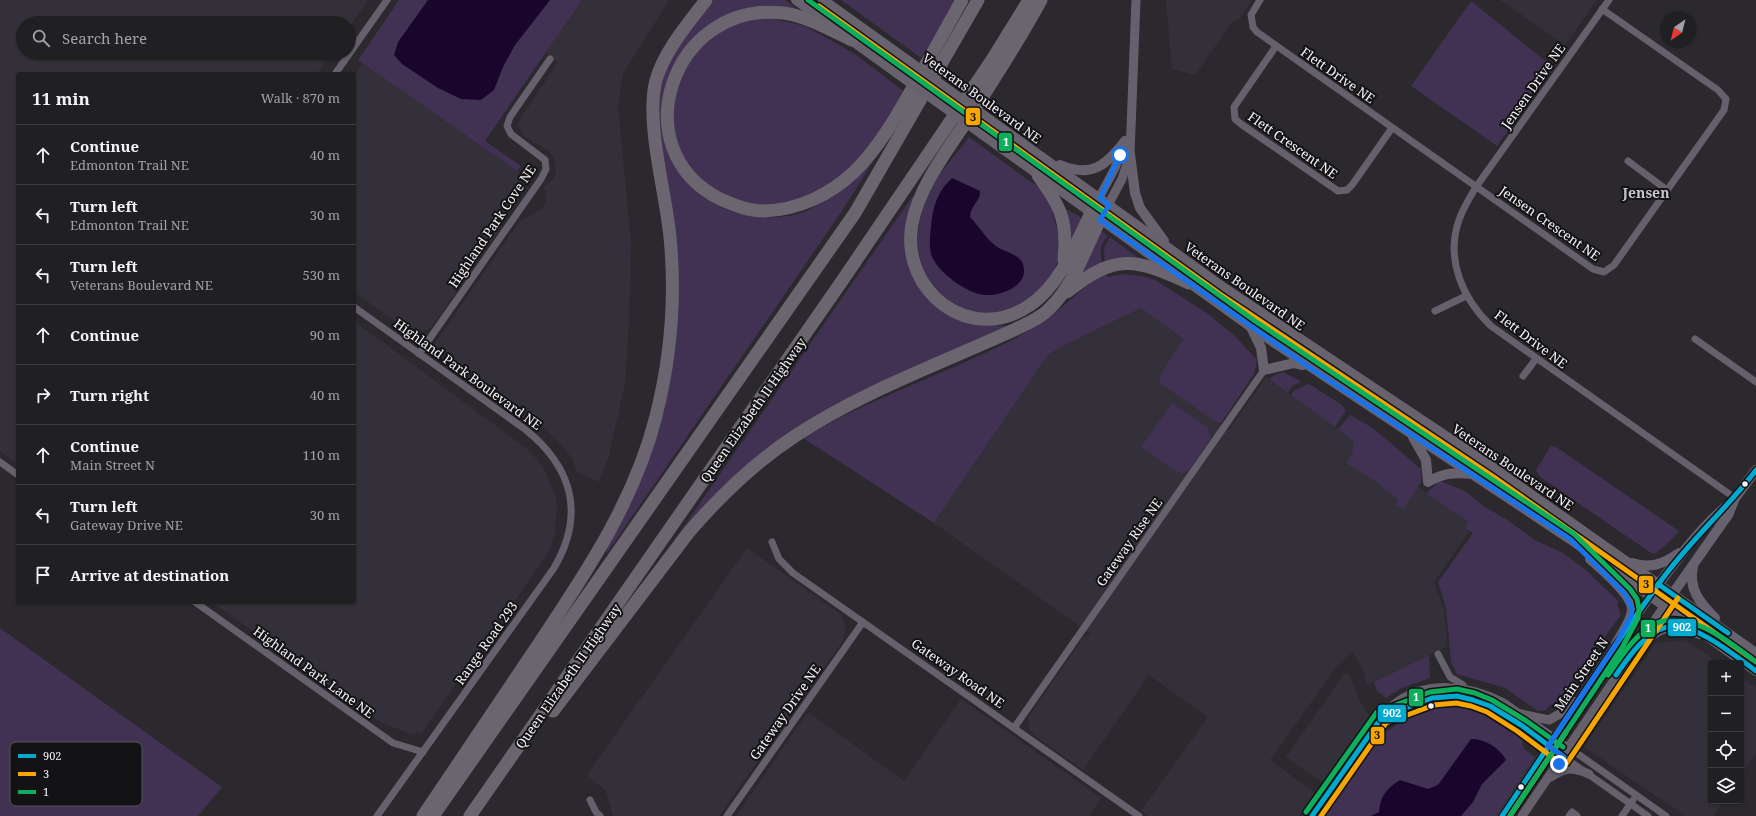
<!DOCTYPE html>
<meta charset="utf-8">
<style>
:root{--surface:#201f22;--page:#2d2c2f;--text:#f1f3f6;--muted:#a2a2a5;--line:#3d3d40}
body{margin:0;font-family:"Noto Serif",serif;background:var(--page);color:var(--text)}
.controls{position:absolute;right:12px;bottom:12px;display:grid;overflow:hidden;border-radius:4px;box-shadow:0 1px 3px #0004}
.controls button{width:36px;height:36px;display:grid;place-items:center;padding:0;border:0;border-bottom:1px solid var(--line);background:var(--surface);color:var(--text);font:20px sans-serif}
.compass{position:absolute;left:1660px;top:12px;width:36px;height:36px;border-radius:50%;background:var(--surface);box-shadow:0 1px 3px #0004;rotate:215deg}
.stop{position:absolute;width:12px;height:12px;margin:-9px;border:3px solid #1a73e8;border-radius:50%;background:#fff}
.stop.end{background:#1a73e8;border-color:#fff;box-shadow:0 1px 4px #0008}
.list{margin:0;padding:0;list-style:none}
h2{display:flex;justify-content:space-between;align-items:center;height:52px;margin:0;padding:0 16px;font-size:17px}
h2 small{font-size:13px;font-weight:400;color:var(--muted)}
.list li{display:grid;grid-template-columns:26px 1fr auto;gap:12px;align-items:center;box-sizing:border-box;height:60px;padding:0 16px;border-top:1px solid var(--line)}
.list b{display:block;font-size:15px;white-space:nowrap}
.list p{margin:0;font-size:13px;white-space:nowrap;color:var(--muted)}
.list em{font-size:13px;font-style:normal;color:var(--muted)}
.icon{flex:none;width:22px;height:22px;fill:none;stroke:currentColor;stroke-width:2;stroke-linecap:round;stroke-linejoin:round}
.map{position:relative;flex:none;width:1756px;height:816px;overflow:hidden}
.search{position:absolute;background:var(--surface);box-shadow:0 1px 3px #0004;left:16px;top:16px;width:340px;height:44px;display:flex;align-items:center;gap:10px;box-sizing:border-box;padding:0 14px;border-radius:22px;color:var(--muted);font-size:15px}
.panel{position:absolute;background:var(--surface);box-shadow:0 1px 3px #0004;left:16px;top:72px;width:340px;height:532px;border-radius:4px}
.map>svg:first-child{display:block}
.built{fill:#34303a}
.green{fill:#413152}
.water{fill:#1a052c}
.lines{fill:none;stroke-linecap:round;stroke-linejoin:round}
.minor{stroke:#66606d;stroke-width:7}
.tertiary{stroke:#66606d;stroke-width:9}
.secondary{stroke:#68626f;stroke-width:10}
.motorway{stroke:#6b6570;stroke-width:13}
.secondary-bridge{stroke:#68626f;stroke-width:10}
.bus-1-casing{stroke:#131214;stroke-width:8}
.bus-2-casing{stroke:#131214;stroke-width:8}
.bus-3-casing{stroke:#131214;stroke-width:8}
.bus-1{stroke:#00a9ce;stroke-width:5}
.bus-2{stroke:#f7a600;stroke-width:5}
.bus-3{stroke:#0daf5c;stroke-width:5}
.route{stroke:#1a73e8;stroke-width:5}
.bus-dot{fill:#f5f3f7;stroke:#131214;stroke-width:1.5}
.labels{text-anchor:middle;stroke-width:4;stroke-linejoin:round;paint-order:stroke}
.street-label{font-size:13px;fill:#f5f3f7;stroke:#131214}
.neighbourhood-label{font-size:14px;font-weight:bold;fill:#c8c5cc;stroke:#131214}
.key{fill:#131214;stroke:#575658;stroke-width:1}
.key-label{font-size:11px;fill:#f5f3f7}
.line-badge{stroke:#131214;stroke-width:1.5}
.badge-label{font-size:11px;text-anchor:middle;font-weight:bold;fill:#fff}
.pale-badge-label{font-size:11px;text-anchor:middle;font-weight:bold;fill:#111}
</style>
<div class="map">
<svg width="1756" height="816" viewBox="0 0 1756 816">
<rect width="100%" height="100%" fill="#2b292d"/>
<!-- built -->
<g class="built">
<polygon points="0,0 368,0 349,28 349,23 23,23 23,53 331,53 317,74 18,74 18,464 0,451"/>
<polygon points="582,0 669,0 623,74 618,105 631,244 629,321 625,383 609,456 599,482 577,472 572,458 557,440 535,420 433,346 520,221 542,209 547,200 544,187 552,181 556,172 555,160 549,151 524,136 518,127 519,121 558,62 545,53"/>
<polygon points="1166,0 1252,0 1239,19 1232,22 1195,75 1172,69"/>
<polygon points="1500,0 1597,0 1565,45"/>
<polygon points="363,63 523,175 508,197 505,217 497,233 431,328 421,332 412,331 402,326 354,292 354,76"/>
<polygon points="1141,308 1183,339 1161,384 1229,430 1266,377 1469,523 1465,528 1470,531 1434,582 1444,609 1447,646 1367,685 1364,671 1352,651 1337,666 1270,760 1315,793 1299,816 1148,816 1141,811 1208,717 1149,675 1083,770 1035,736 1029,729 1029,716 1084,637 1091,634 934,523 1047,356 1057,349"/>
<polygon points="354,321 526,448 543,466 555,494 557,506 555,532 548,553 421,734 418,732 414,735 382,723 212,602 354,602"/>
<polygon points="747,548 839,613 846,625 843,641 719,816 613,816 606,791 587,775"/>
<polygon points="1685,640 1719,663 1711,663 1711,801 1723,801 1713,816 1683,816 1677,810 1584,747 1656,643"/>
<polygon points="1348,673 1352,681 1360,702 1370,716 1325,781 1322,782 1286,757 1344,674"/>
<polygon points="1741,678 1756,688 1756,753 1741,775"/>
<polygon points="961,699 1101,798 1089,816 736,816 808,712 904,781"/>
</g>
<!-- green -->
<g class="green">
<polygon points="399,0 582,0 485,141 521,166 517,171 358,60"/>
<path d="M 713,0 L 785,0 L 800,11 C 781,7 757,4 737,11 C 666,37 638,120 687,180 C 701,197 720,209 742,214 C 760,218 783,219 801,213 C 833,200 855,175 879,152 L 842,211 L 607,553 L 605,550 L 642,476 L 664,411 L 675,351 L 678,294 L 658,114 C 659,100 660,85 665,72 C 675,46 697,23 713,0 Z"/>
<polygon points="841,0 956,0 921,58"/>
<polygon points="1471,1 1553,67 1497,146 1411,86"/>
<path d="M 770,18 L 805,26 L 855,54 L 906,93 C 886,122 867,157 839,179 C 823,192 797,205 776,207 C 745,209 700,189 685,161 C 656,109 682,38 740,21 C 749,18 761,19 770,18 Z"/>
<path d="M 969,137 C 988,151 1007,164 1025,178 C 1031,182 1041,187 1045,193 C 1051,203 1062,242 1060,254 C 1054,278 1031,309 1005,313 C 961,321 923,291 918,247 C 916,226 924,203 933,186 C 941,169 958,153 969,137 Z"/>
<polygon points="914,194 906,232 908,261 918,287 935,305 988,325 1009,326 782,440 673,542"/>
<polygon points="1063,207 1082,218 1072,240 1070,238"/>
<path d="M 1101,231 L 1108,236 C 1099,245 1100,251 1102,264 L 1079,275 Z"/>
<path d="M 1110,237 L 1140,259 L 1105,262 C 1103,251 1104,246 1110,237 Z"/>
<path d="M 1103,273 L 1108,277 L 1124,274 L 1142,276 L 1155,280 L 1207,313 L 1234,335 L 1257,360 L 1254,374 L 1221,423 L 1216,422 L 1161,384 L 1159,377 L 1183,339 L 1141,308 L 1057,349 L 1047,356 L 934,523 L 803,438 C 870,398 943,375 1012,340 C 1029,331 1048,318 1063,306 C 1077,295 1088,283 1103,273 Z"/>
<polygon points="1283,372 1302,382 1292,386 1288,393 1269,379 1275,375"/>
<polygon points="1309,384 1342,405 1346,411 1335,427 1291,395 1295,390"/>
<polygon points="1172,403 1208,428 1211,438 1189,470 1182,473 1175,471 1141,447"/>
<polygon points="1350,415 1373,428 1421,469 1421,482 1403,509 1395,505 1399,500 1381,487 1382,485 1346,463 1352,455 1354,442 1338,429"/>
<polygon points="1551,446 1556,447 1679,531 1670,541 1655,554 1651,553 1540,477 1536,470"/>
<polygon points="1440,481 1465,491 1485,507 1506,519 1535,540 1563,553 1587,571 1619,602 1617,604 1621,615 1555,704 1550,705 1545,711 1538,711 1505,688 1457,674 1451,662 1446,608 1438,582 1473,533 1465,528 1468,522 1426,493"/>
<polygon points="0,628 222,787 198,816 0,816"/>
<polygon points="1429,655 1430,678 1402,688 1386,698 1377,691 1374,682"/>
<path d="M 1450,706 C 1481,707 1499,725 1524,740 L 1522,743 L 1524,749 L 1535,757 L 1496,816 L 1319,816 L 1382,735 C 1405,718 1421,709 1450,706 Z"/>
</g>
<!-- water -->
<g class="water">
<polygon points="428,0 550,0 515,45 503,67 494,90 481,100 461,99 438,88 402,64 394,55 398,42"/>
<path d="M 952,178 L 980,191 C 981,201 970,206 970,217 C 980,227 986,240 999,248 C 1006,252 1017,254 1022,262 C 1032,284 1003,296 985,295 C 967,294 936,271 931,254 C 929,245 930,236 931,227 C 933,207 937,192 952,178 Z"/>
<path d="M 1471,739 C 1485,739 1499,747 1506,760 L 1482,784 L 1473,802 L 1461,816 L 1371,816 L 1379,812 C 1380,796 1387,788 1400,780 L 1428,789 L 1438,785 Z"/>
</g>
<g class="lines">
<!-- minor -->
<g class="minor">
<polyline points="1260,0 1251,15 1253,27 1257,32 1593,269 1604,272 1614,265 1724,110 1726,99 1718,90 1602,9"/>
<path d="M 1609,0 L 1476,187 C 1470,197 1463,208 1459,220 C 1445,260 1463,299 1491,326 L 1735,498"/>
<polyline points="1276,46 1234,107 1235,119 1241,124 1338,191 1347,190 1352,185 1392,128"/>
<polyline points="335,74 387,0"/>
<polyline points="1628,161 1667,190"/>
<path d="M 354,307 L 526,430 C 573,468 585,515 554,568 L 377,816"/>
<polyline points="1435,311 1466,296"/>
<polyline points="1695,339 1756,382"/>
<polyline points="419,354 541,179 546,169 545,160 511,134 507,126 510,117 550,59"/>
<polyline points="1523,376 1536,359"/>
<polyline points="0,462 18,475"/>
<polyline points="772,542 779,559 793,573 1139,816"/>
<polyline points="195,602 393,743 423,752"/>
<polyline points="1438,654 1450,677 1463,685"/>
<path d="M 1382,717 C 1394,714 1403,708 1414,704 C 1443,692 1467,697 1495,709 L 1648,816"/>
<polyline points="1014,728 1264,370"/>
<polyline points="590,800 596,812 600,816"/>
<polyline points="727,816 863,622"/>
<path d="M 1312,816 C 1329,792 1346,768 1363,744 C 1372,731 1380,715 1392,705 C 1424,678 1471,684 1504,702 L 1666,816"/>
<polyline points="1569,816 1572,812 1577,816"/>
<polyline points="1622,816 1633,800"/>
</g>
<!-- tertiary -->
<g class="tertiary">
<polyline points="1091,213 1115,168 1124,143"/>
<polyline points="1100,220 1122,179 1130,154 1136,0"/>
<polyline points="1630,625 1651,595"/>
<polyline points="1521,714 1549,720 1563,712 1573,701"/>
<path d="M 1551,777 C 1567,767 1572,767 1589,774"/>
<polyline points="1502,816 1620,639"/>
<polyline points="1522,816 1665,605"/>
</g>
<!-- secondary -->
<g class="secondary">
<polyline points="796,0 832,26"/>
<polyline points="823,0 907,60"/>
<polyline points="847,37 897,73"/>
<polyline points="990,120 1224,288 1495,469 1756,653"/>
<polyline points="982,134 1251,327 1570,539 1756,671"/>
<polyline points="1130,154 1135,193 1140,208 1164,241"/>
<path d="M 1060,165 C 1091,178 1106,166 1125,141"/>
<polyline points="1252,329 1261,348 1264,370 1294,363 1303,365"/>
<path d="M 1413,437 L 1426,460 L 1428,482 C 1443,473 1455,472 1472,474"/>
<path d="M 1590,559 C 1601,569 1633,595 1632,610 C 1631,622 1621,634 1616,644"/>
<path d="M 1632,563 C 1651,569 1663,564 1679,553"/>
<path d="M 1693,566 C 1688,589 1700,603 1715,618"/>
<path d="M 1655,589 C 1678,558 1703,524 1734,500"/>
<polyline points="1669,599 1728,515 1735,498 1756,470"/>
<path d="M 1630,655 C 1659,629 1661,620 1700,634"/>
</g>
<!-- motorway -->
<g class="motorway">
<path d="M 1041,0 C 1019,40 995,78 970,116 C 949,148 919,186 912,224 C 900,292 971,346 1030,305 C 1059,286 1076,244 1091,213"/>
<path d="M 852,40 C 830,30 807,16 783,13 C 673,0 621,149 720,199 C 734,205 748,211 764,211 C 798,210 830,195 855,171 C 881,145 899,112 917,80 C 932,54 947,27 962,0"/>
<path d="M 1038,175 C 1060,207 1068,219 1064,260"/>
<path d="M 1067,292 C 1116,253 1134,258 1189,283"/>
<path d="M 553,711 L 689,532 C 720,496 754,463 795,436 C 863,391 942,363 1016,329 C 1028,323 1041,318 1050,308 C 1074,285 1085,249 1100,220"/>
<path d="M 423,816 C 460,761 497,706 534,651 C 583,577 634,504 656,416 C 671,357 676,298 670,237 C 666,193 645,122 656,80 C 665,50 687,25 706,0"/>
<polyline points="433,816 855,213 978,0"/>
<polyline points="470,816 842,281 992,60 1029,0"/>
</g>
<!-- secondary-bridge -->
<g class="secondary-bridge">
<polyline points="907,60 990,120"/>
<polyline points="897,73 982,134"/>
</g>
<!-- bus-1 casing -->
<g class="bus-1-casing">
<g id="bus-1">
<polyline points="1658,584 1728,633"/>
<path d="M 1616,675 C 1628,658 1645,632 1667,627 C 1694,621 1735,656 1756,671"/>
<polyline points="1312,816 1382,717 1432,698 1457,696 1473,700 1490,706 1521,725 1564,757"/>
<path d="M 1502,816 C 1554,739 1603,660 1658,585 C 1687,543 1726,510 1756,470"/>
</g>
</g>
<!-- bus-2 casing -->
<g class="bus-2-casing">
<g id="bus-2">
<polyline points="819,6 1220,294 1491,475 1752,659"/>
<polyline points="1321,816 1386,723 1434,705 1456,703 1471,706 1487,712 1517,731 1560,763 1567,763 1678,598"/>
<polyline points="1510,816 1566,732"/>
</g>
</g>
<!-- bus-3 casing -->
<g class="bus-3-casing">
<g id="bus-3">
<polyline points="808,0 1255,321 1574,534 1630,589 1637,599 1639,609 1638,618 1622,648 1510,816"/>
<path d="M 1608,675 C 1621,657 1635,634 1655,624 C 1687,607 1732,644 1756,662"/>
<polyline points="1306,812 1377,712 1430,692 1457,689 1475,693 1492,700 1525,720 1563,747"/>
</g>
</g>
<!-- bus-1 -->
<use href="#bus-1" class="bus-1"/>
<!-- bus-2 -->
<use href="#bus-2" class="bus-2"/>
<!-- bus-3 -->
<use href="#bus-3" class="bus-3"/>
</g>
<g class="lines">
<!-- route -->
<polyline class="route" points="1120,155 1100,198 1109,205 1100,220 1309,367 1570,539 1625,594 1632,609 1631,616 1616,644 1548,746 1564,757 1559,764"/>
</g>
<!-- markers -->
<g class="bus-dot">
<circle cx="1745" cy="484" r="3.5"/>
<circle cx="1431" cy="706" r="3.5"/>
<circle cx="1521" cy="787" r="3.5"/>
</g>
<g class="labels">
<!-- street labels -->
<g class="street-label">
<text transform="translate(1338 75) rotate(35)" y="5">Flett Drive NE</text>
<text transform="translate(1533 86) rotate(-55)" y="5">Jensen Drive NE</text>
<text transform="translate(982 98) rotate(36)" y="5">Veterans Boulevard NE</text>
<text transform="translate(1293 145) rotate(35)" y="5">Flett Crescent NE</text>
<text transform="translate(1550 223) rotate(35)" y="5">Jensen Crescent NE</text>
<text transform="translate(492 226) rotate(-56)" y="5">Highland Park Cove NE</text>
<text transform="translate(1245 286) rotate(35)" y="5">Veterans Boulevard NE</text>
<text transform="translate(1531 339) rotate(37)" y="5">Flett Drive NE</text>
<text transform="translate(468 374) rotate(36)" y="5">Highland Park Boulevard NE</text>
<text transform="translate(753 410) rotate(-55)" y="5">Queen Elizabeth II Highway</text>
<text transform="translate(1513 467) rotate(34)" y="5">Veterans Boulevard NE</text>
<text transform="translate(1129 542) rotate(-55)" y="5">Gateway Rise NE</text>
<text transform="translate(486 643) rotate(-55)" y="5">Range Road 293</text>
<text transform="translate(314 672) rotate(36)" y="5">Highland Park Lane NE</text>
<text transform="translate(958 673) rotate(35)" y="5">Gateway Road NE</text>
<text transform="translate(1581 674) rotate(-56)" y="5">Main Street N</text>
<text transform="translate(568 676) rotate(-55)" y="5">Queen Elizabeth II Highway</text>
<text transform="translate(785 712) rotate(-55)" y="5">Gateway Drive NE</text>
</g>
<!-- neighbourhood labels -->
<g class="neighbourhood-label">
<text x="1646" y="198">Jensen</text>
</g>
</g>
<!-- legend -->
<rect x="10" y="742" width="132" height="64" rx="6" class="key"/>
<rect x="18" y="754" width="18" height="4" fill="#00a9ce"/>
<rect x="18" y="772" width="18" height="4" fill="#f7a600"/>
<rect x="18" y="790" width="18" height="4" fill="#0daf5c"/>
<g class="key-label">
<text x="43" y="760">902</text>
<text x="43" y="778">3</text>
<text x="43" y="796">1</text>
</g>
<g class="line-badge">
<rect x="965" y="107" width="16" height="19" rx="4" fill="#f7a600"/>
<rect x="998" y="132" width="15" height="20" rx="4" fill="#0daf5c"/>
<rect x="1638" y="575" width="16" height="19" rx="4" fill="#f7a600"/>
<rect x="1667" y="618" width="30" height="19" rx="4" fill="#00a9ce"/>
<rect x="1640" y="619" width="16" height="19" rx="4" fill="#0daf5c"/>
<rect x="1408" y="688" width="16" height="19" rx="4" fill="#0daf5c"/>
<rect x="1377" y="704" width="30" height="19" rx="4" fill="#00a9ce"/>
<rect x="1370" y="726" width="15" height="19" rx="4" fill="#f7a600"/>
</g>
<g class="badge-label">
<text x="1006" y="146">1</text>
<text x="1682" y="631">902</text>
<text x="1648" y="632">1</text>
<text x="1416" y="701">1</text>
<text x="1392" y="717">902</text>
</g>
<g class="pale-badge-label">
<text x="973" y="121">3</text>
<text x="1646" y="588">3</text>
<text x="1377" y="739">3</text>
</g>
</svg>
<div class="controls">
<button>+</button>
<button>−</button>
<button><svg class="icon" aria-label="locate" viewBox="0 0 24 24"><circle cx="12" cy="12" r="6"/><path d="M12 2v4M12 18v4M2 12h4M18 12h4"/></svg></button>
<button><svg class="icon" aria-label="layers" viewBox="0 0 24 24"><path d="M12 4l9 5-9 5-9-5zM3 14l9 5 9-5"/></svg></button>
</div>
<svg class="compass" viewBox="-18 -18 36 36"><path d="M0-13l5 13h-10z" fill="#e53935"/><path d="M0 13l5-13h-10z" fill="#a2a2a5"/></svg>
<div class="stop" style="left:1120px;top:155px"></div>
<div class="stop end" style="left:1559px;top:764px"></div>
<div class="search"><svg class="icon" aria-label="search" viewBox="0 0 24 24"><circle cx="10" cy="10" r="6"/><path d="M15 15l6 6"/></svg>Search here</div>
<section class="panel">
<h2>11 min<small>Walk · 870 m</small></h2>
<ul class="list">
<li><svg class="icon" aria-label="ahead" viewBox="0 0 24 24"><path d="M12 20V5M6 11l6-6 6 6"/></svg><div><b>Continue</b><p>Edmonton Trail NE</p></div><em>40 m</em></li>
<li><svg class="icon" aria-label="left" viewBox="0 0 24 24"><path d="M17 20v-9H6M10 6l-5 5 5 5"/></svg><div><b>Turn left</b><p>Edmonton Trail NE</p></div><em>30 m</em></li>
<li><svg class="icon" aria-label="left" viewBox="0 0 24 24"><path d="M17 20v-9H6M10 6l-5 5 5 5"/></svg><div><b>Turn left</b><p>Veterans Boulevard NE</p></div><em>530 m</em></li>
<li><svg class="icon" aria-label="ahead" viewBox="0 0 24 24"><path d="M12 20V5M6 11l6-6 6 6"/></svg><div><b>Continue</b></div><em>90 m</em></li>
<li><svg class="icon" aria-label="right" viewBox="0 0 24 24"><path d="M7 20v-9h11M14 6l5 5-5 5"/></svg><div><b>Turn right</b></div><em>40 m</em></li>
<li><svg class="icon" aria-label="ahead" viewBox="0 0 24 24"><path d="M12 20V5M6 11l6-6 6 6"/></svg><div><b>Continue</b><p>Main Street N</p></div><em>110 m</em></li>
<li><svg class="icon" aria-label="left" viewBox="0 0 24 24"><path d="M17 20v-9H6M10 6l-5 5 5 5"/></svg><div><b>Turn left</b><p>Gateway Drive NE</p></div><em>30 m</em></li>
<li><svg class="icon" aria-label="arrive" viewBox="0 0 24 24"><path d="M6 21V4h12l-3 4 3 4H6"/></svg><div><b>Arrive at destination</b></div></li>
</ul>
</section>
</div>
